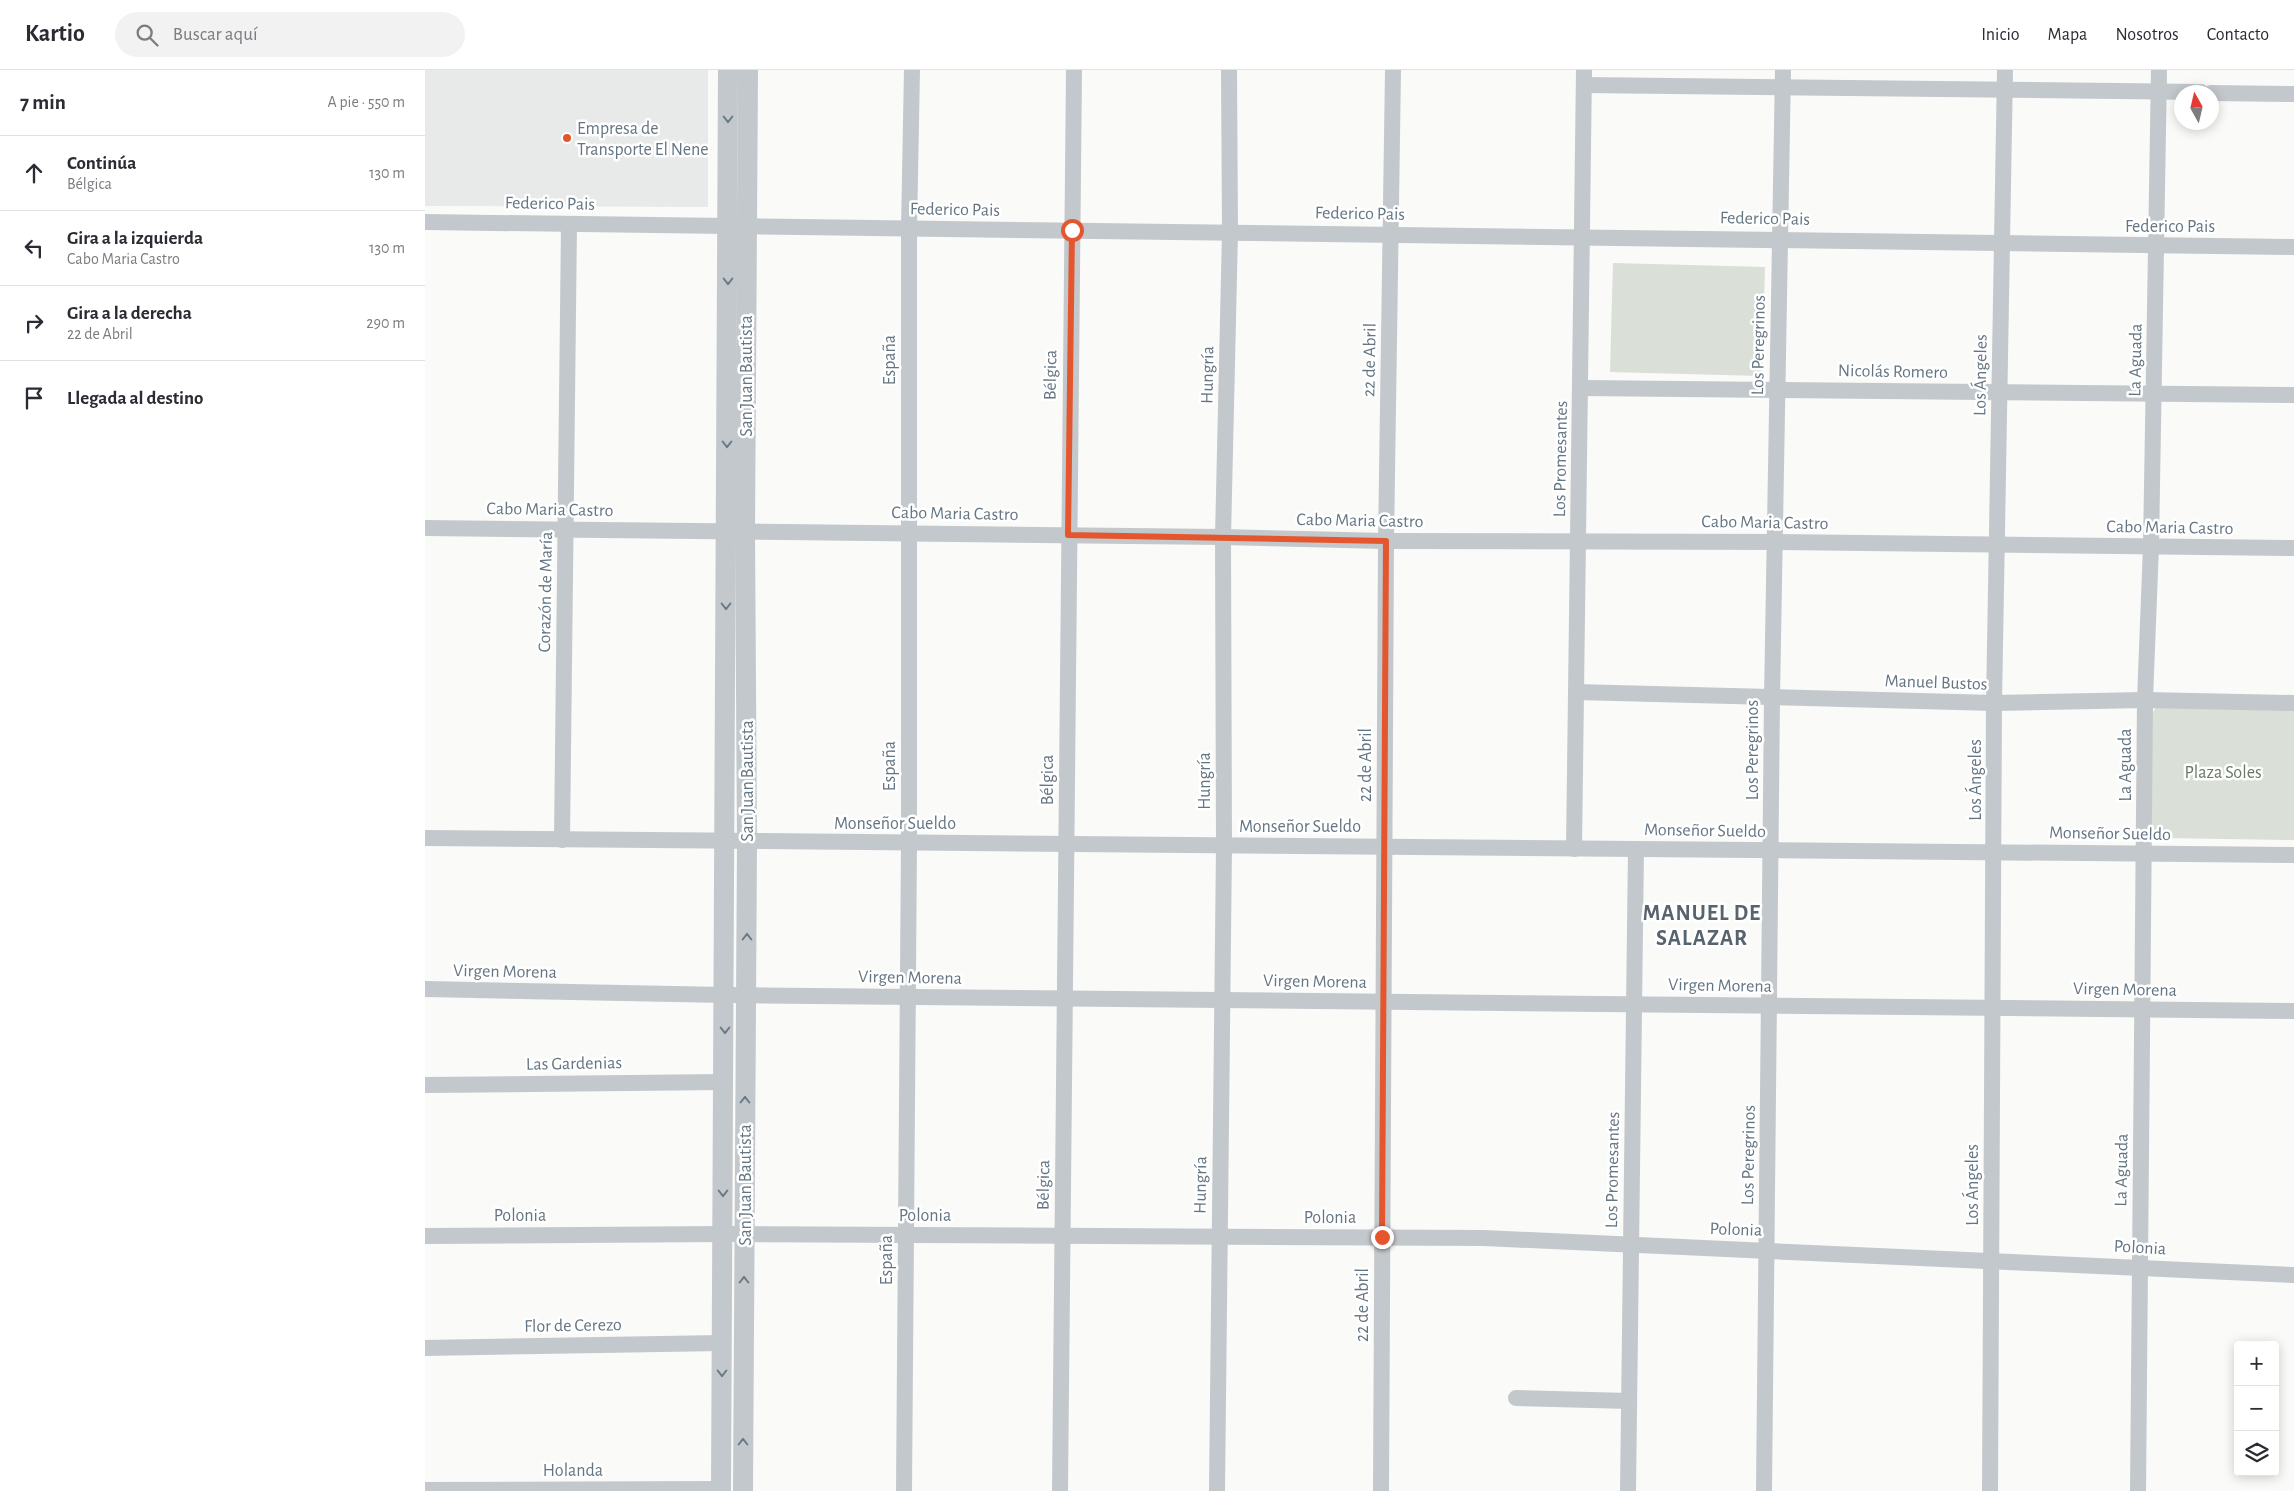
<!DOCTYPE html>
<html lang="es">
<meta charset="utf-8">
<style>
:root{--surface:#fff;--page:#f2f2f3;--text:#2b2b33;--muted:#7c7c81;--line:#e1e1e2}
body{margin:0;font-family:"Alegreya Sans",sans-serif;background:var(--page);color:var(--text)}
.controls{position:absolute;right:15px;bottom:15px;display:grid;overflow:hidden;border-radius:5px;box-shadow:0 2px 12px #0003}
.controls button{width:45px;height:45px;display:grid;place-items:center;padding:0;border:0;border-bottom:1px solid var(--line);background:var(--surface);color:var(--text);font:25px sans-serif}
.compass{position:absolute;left:1749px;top:15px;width:45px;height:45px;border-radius:50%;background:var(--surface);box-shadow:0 2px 12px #0003;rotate:352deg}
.stop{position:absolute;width:15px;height:15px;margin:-11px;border:4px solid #e4572e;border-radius:50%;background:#fff}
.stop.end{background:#e4572e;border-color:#fff;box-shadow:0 1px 5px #0008}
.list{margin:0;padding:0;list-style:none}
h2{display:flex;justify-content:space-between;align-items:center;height:65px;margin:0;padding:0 20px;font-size:21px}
h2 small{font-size:16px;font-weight:400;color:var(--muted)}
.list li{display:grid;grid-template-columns:32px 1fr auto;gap:15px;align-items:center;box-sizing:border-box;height:75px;padding:0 20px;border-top:1px solid var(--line)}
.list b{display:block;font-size:19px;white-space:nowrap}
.list p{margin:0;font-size:16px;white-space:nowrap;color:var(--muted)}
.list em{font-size:16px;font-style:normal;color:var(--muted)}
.icon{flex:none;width:28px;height:28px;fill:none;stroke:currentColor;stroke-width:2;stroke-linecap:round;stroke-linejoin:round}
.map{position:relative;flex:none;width:1869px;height:1421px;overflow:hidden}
header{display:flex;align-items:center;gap:30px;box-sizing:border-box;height:70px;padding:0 25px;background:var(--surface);border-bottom:1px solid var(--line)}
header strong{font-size:24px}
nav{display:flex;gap:28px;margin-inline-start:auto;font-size:18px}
.search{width:350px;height:45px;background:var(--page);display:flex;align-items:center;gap:12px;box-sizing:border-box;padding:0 18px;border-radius:28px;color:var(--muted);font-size:19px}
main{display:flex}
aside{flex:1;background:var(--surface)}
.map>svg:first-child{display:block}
.built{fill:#e8e9e9}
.green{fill:#dadfd7}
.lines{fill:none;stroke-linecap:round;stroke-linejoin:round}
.minor{stroke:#c3c8cc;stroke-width:16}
.tertiary{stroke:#c3c8cc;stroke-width:20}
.oneway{stroke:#6a7a87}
.route{stroke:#e4572e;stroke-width:6}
.poi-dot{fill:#e4572e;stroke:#fff;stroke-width:2}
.labels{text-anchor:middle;stroke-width:5;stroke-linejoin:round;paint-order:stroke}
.poi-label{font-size:18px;fill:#657683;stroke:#fff;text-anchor:start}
.street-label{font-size:18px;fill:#657683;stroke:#fff}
.park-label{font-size:18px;fill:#687a64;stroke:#fff}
.district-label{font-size:22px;font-weight:bold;letter-spacing:1px;fill:#57646e;stroke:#fff}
</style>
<header>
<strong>Kartio</strong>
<div class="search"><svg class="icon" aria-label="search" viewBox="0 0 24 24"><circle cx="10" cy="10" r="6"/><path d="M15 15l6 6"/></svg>Buscar aquí</div>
<nav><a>Inicio</a><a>Mapa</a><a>Nosotros</a><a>Contacto</a></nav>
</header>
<main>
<aside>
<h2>7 min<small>A pie · 550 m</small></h2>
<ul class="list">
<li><svg class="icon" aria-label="ahead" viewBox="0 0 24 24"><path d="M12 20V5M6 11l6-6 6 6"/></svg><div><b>Continúa</b><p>Bélgica</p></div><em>130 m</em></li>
<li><svg class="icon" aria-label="left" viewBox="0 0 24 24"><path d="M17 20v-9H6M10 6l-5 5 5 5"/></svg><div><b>Gira a la izquierda</b><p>Cabo Maria Castro</p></div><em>130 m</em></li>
<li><svg class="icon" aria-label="right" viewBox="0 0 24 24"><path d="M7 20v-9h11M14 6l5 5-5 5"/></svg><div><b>Gira a la derecha</b><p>22 de Abril</p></div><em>290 m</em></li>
<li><svg class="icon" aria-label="arrive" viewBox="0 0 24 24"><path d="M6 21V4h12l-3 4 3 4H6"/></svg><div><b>Llegada al destino</b></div></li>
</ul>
</aside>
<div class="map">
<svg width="1869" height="1421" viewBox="0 0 1869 1421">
<rect width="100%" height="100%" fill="#fafaf8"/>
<!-- built -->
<polygon class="built" points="0,0 283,0 283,137 0,136"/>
<!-- green -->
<g class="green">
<polygon points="1188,193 1340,197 1337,306 1185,302"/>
<polygon points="1869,636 1869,770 1739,768 1731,764 1727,756 1727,644 1731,637"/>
</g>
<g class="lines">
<!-- minor -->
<g class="minor">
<polyline points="1159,15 1776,22"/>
<polyline points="1786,23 1869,24"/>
<polyline points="0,152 1869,177"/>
<polyline points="1156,318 1869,325"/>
<polyline points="0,458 798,467 961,471 1350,472 1869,478"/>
<polyline points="1151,622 1569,633 1720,630 1869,633"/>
<polyline points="0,768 1869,785"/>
<polyline points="137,770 144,154"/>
<polyline points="1149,779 1159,0"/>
<polyline points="0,919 300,925 1869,941"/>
<polyline points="0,1015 299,1012"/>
<polyline points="0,1166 298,1164 1059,1168 1869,1205"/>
<polyline points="0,1278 297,1273"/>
<polyline points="1091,1328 1204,1331"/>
<polyline points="0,1420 296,1419"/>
<polyline points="479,1421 484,773 484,158 487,0"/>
<polyline points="635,1421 649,0"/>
<polyline points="792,1421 799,776 798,467 805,162 804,0"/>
<polyline points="956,1421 961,471 968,0"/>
<polyline points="1203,1421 1211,779"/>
<polyline points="1339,1421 1347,627 1358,0"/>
<polyline points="1565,1421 1569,633 1580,0"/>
<polyline points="1713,1421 1720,630 1726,476 1734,0"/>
</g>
<!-- tertiary -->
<g class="tertiary">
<polyline points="296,1421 303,0"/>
<polyline points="318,1421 322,772 320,461 323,0"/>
</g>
</g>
<!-- one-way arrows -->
<defs><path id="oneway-chevron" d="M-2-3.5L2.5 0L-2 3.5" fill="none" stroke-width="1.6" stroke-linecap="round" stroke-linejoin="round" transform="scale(1.25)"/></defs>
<g class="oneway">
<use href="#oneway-chevron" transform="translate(303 49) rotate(90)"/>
<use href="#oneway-chevron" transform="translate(303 211) rotate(90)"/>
<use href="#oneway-chevron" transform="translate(302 374) rotate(90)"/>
<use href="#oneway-chevron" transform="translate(301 536) rotate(90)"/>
<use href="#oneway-chevron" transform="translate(322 867) rotate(-90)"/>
<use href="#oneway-chevron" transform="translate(300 960) rotate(90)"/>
<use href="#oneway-chevron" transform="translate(320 1030) rotate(-90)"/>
<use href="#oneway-chevron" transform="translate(298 1123) rotate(90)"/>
<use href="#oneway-chevron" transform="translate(319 1210) rotate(-90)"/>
<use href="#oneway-chevron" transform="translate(297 1303) rotate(90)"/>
<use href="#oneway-chevron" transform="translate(318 1372) rotate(-90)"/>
</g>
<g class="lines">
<!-- route -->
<polyline class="route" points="647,160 643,465 961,471 957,1167"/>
</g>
<!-- markers -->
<circle class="poi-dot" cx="142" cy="68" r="5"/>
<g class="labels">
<!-- poi labels -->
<g class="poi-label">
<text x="152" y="64">Empresa de<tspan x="152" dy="21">Transporte El Nene</tspan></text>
</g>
<!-- street labels -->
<g class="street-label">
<text transform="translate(125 133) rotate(1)" y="6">Federico Pais</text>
<text transform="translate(530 139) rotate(1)" y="6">Federico Pais</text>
<text transform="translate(935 143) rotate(1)" y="6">Federico Pais</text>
<text transform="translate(1340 148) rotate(1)" y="6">Federico Pais</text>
<text x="1745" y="162">Federico Pais</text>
<text transform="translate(1333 275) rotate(-89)" y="6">Los Peregrinos</text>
<text transform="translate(464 290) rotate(-90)" y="6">España</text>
<text transform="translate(944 290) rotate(-89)" y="6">22 de Abril</text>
<text transform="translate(1710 290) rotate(-89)" y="6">La Aguada</text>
<text transform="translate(1468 301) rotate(1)" y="6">Nicolás Romero</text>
<text transform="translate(625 305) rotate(-89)" y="6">Bélgica</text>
<text transform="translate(782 305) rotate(-89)" y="6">Hungría</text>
<text transform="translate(1555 305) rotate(-89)" y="6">Los Ángeles</text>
<text transform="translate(321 306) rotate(-90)" y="6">San Juan Bautista</text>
<text transform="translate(1135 389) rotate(-89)" y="6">Los Promesantes</text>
<text transform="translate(125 439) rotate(1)" y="6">Cabo Maria Castro</text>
<text transform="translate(530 443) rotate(1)" y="6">Cabo Maria Castro</text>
<text transform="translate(935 450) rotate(1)" y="6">Cabo Maria Castro</text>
<text transform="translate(1340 452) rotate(1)" y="6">Cabo Maria Castro</text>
<text transform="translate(1745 457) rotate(1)" y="6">Cabo Maria Castro</text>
<text transform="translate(120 522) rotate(-89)" y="6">Corazón de María</text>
<text transform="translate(1511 612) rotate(2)" y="6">Manuel Bustos</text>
<text transform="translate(1327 680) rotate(-90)" y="6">Los Peregrinos</text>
<text transform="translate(940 695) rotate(-90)" y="6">22 de Abril</text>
<text transform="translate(1700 695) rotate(-90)" y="6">La Aguada</text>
<text transform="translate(464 696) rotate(-90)" y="6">España</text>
<text transform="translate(622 710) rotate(-90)" y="6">Bélgica</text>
<text transform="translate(1550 710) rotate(-90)" y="6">Los Ángeles</text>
<text transform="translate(322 711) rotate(-90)" y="6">San Juan Bautista</text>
<text transform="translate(779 711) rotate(-90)" y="6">Hungría</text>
<text x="470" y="759">Monseñor Sueldo</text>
<text x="875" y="762">Monseñor Sueldo</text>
<text transform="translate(1280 760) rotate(1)" y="6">Monseñor Sueldo</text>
<text transform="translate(1685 763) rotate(1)" y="6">Monseñor Sueldo</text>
<text transform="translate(80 901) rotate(1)" y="6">Virgen Morena</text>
<text transform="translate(485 907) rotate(1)" y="6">Virgen Morena</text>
<text transform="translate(890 911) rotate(1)" y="6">Virgen Morena</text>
<text transform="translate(1295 915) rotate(1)" y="6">Virgen Morena</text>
<text transform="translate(1700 919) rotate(1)" y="6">Virgen Morena</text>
<text transform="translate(149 993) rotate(-1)" y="6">Las Gardenias</text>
<text transform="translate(1323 1085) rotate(-89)" y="6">Los Peregrinos</text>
<text transform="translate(1187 1100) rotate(-89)" y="6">Los Promesantes</text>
<text transform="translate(1696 1100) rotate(-89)" y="6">La Aguada</text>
<text transform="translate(320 1115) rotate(-90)" y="6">San Juan Bautista</text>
<text transform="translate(618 1115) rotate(-89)" y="6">Bélgica</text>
<text transform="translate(775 1115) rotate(-89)" y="6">Hungría</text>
<text transform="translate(1547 1115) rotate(-90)" y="6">Los Ángeles</text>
<text x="95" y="1151">Polonia</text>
<text x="500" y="1151">Polonia</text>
<text x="905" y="1153">Polonia</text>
<text transform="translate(1311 1159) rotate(2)" y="6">Polonia</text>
<text transform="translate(1715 1177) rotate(3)" y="6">Polonia</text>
<text transform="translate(461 1190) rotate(-90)" y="6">España</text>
<text transform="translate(937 1235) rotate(-90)" y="6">22 de Abril</text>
<text transform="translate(148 1255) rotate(-1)" y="6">Flor de Cerezo</text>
<text x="148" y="1406">Holanda</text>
</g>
<!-- park labels -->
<g class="park-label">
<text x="1798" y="708">Plaza Soles</text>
</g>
<!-- district labels -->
<g class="district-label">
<text x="1277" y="850">MANUEL DE<tspan x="1277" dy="25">SALAZAR</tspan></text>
</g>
</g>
</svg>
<div class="controls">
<button>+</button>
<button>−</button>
<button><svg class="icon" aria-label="layers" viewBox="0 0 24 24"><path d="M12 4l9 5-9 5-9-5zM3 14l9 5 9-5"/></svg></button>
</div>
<svg class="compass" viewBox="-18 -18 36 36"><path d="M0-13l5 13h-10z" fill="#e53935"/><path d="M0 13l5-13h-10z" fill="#7c7c81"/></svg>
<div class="stop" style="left:647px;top:160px"></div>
<div class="stop end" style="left:957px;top:1167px"></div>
</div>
</main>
